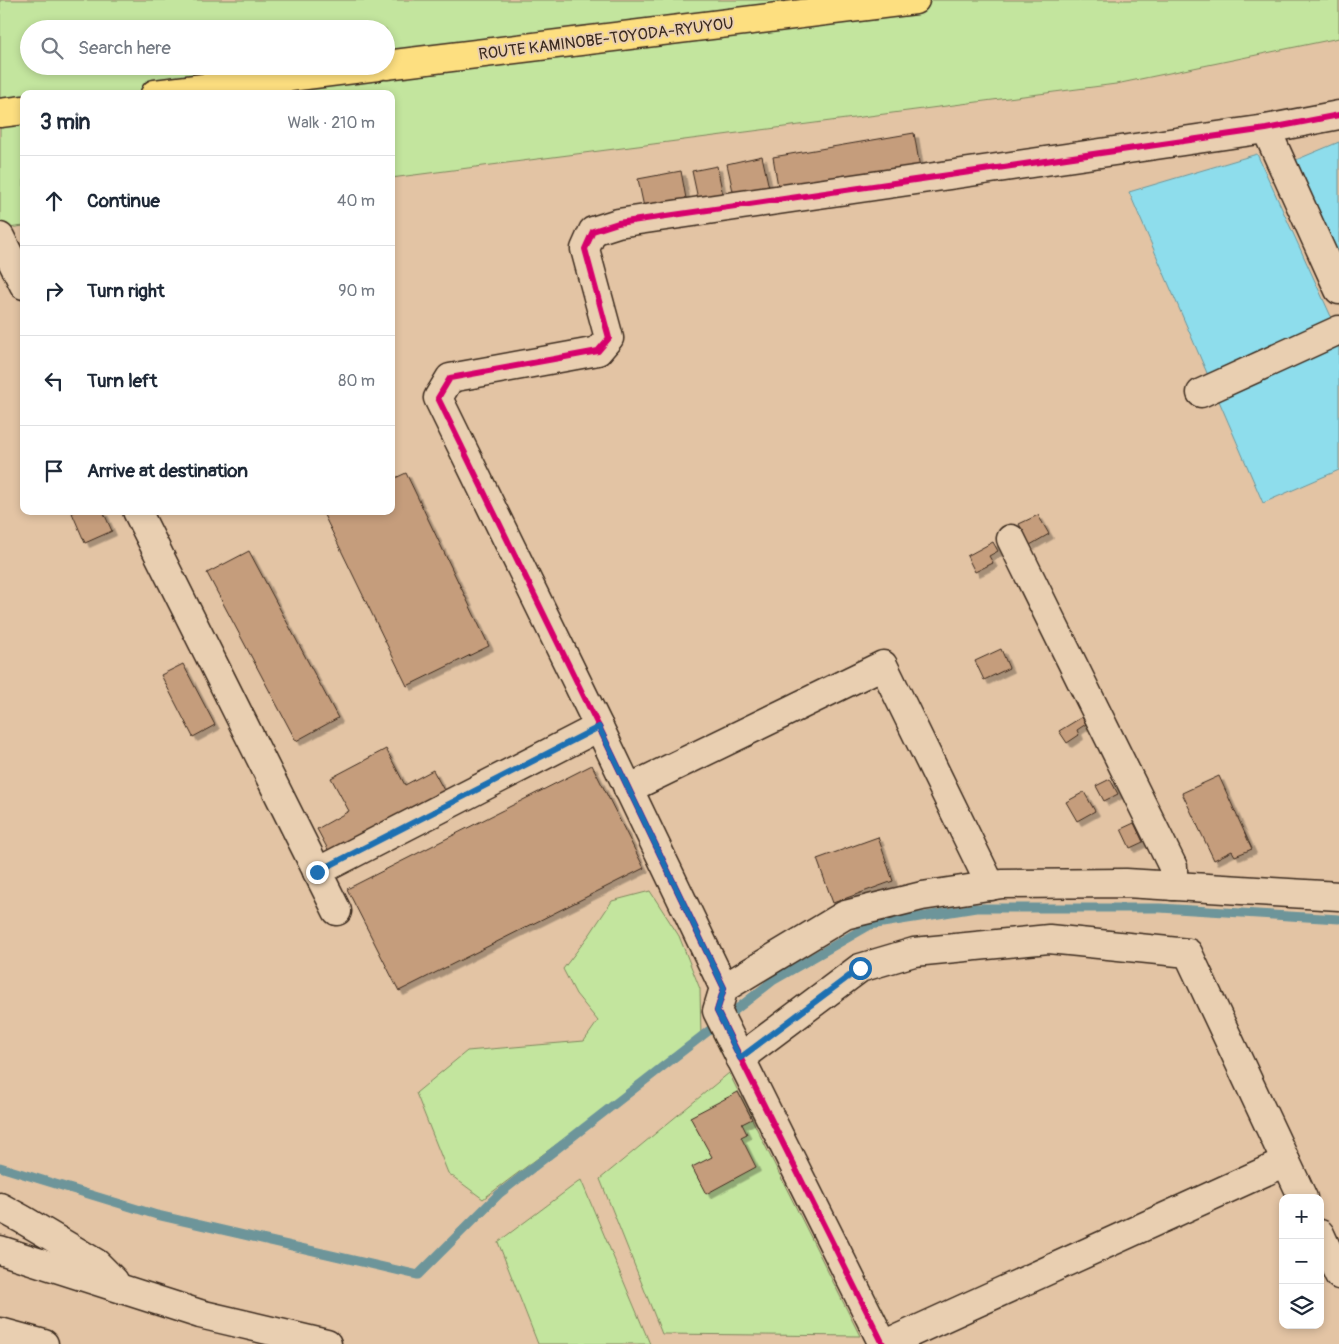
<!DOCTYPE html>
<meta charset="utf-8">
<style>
:root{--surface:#fff;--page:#f2f2f3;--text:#1f2937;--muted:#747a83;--line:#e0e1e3}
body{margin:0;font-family:Pangolin,sans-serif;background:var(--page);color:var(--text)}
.controls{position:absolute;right:15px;bottom:15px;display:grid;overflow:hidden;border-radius:10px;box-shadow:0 2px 8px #0003}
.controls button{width:45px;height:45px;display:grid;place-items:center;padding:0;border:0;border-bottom:1px solid var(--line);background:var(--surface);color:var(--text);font:25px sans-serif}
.stop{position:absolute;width:15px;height:15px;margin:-11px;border:4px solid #1f6fb2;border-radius:50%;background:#fff}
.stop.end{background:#1f6fb2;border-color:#fff;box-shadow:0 1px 5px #0008}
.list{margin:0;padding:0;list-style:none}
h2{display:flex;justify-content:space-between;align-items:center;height:65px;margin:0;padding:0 20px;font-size:21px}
h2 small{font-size:16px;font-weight:400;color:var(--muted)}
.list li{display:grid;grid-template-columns:32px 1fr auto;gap:15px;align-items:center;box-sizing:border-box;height:90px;padding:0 20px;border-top:1px solid var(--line)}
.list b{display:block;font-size:19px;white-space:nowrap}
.list em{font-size:16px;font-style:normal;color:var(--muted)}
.icon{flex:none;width:28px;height:28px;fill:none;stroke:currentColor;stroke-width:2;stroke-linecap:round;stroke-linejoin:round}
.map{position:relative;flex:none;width:1339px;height:1344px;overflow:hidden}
.search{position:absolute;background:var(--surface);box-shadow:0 2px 8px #0003;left:20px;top:20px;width:375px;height:55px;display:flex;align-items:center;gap:12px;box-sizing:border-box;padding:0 18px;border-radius:28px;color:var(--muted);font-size:19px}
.panel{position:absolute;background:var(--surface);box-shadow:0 2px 8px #0003;left:20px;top:90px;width:375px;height:425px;border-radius:10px}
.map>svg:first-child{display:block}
.green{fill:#c3e59e;stroke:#7f885e;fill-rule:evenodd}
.water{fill:#8eddec;stroke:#6d959a}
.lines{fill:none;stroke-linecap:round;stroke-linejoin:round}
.stream{stroke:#6d959a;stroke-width:9}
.building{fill:#c59d7c;stroke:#3b2a1e;filter:url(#shadow)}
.minor-casing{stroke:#3b2a1e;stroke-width:31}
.major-casing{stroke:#3b2a1e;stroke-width:31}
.minor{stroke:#e9cfb1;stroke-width:28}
.major{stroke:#fddf80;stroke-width:28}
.cycleway-casing{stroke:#e9cfb1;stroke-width:9}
.cycleway{stroke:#d6006c;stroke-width:6}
.route{stroke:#1f6fb2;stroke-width:6}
.labels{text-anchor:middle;stroke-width:4;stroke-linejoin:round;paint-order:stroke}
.street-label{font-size:16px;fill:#3b2a1e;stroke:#e9cfb1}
</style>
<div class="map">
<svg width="1339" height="1344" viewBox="0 0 1339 1344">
<defs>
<filter id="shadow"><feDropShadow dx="4.5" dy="4.5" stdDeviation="0" flood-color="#0004"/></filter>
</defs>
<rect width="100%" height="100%" fill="#e3c4a4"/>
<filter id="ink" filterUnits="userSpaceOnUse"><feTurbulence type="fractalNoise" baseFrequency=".02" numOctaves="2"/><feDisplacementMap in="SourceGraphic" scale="10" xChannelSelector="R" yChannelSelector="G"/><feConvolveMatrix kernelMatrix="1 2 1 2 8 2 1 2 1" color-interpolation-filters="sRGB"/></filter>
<g filter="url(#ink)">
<!-- green -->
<g class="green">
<path d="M 0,0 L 1339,0 L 1339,38 L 1116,84 L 391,178 L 391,94 L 24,94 L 24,226 L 0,229 ZM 29,29 L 386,29 L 386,66 L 29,66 Z"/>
<polygon points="650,891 679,936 700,989 701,1037 483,1199 448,1173 416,1093 467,1051 584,1041 598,1021 576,994 563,969 590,934 612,901"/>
<polygon points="729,1073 860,1336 662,1334 600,1179"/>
<polygon points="581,1180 650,1344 538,1344 498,1242"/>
</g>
<!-- water -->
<g class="water">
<polygon points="1339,142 1339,264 1291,162"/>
<polygon points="1257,154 1339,334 1339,470 1263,503 1129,192"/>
</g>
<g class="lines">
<!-- stream -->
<polyline class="stream" points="0,1167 157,1215 418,1275 499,1194 774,980 870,925 976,908 1160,908 1339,919"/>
</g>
<!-- building -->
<g class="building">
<polygon points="914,133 920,168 779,192 773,157"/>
<polygon points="762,156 769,188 734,196 727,164"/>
<polygon points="717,166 723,195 698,199 692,171"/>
<polygon points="681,171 687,204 645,212 638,179"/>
<polygon points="406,473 489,646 407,686 323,513 326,511 391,511 391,480"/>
<polygon points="76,511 103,511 112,531 85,543 72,513"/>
<polygon points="1038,515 1049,534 1030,545 1019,524"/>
<polygon points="993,542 998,551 989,556 993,563 975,572 967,556"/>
<polygon points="249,551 338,718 296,741 207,573"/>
<polygon points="1001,649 1009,668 984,680 975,661"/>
<polygon points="183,664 215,725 193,737 161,675"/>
<polygon points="1082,717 1086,724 1077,730 1079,735 1067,743 1059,731"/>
<polygon points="386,749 405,785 433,770 447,796 332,857 317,829 349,811 331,778"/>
<polygon points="592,765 644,868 399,991 347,889"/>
<polygon points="1219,776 1252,849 1235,856 1232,851 1214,860 1182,793"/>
<polygon points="1110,779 1118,794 1104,801 1096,786"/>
<polygon points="1084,792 1095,811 1077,821 1066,802"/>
<polygon points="1134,823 1143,842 1130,848 1121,829"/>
<polygon points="878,837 893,881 833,903 817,859"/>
<polygon points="738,1092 752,1119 742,1124 747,1134 741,1137 756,1167 706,1194 692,1167 712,1157 690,1117"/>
</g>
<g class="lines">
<!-- minor casing -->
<g class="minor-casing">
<g id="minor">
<polyline points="1266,129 1339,290"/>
<polyline points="0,237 24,285"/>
<polyline points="1201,393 1339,330"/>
<polyline points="137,511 337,911"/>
<polyline points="1011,539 1173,867 1173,886"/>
<polyline points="628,789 883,665 991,886"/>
<polyline points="317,872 599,727"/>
<polyline points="724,988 845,915 922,896 1002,884 1126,883 1339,896"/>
<polyline points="740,1058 860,968 914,952 1049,939 1188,953 1303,1198"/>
<polyline points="0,1207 22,1219 96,1263 114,1281"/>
<polyline points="1320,1234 1339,1275"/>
<polyline points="0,1250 200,1314 327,1344"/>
<polyline points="0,1332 44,1344"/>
<polyline points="883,1344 717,1011 724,988 599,727 438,398 450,378 598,351 609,338 585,249 593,231 618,223 1266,129 1339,115"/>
<polyline points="886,1344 1286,1162"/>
</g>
</g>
<!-- major casing -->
<g class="major-casing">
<g id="major">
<polyline points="386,65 915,0"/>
<polyline points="155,94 378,66"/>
<polyline points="0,113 24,110"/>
</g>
</g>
<!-- minor -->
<use href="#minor" class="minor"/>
<!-- major -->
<use href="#major" class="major"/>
<!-- cycleway casing -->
<g class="cycleway-casing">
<polyline id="cycleway" points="883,1344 717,1011 724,988 599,727 438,398 450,378 598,351 609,338 585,249 593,231 618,223 1266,129 1339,115"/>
</g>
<!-- cycleway -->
<use href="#cycleway" class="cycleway"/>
</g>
</g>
<g class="lines" filter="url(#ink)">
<!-- route -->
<polyline class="route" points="317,872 599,727 724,988 717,1011 740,1058 860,968"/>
</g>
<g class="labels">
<!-- street labels -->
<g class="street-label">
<text transform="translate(606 38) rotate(-7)" y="6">ROUTE KAMINOBE-TOYODA-RYUYOU</text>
</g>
</g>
</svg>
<div class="controls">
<button>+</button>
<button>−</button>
<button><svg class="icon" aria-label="layers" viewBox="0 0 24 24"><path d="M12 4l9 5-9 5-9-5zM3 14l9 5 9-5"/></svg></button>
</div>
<div class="stop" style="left:860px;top:968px"></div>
<div class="stop end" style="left:317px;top:872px"></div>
<div class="search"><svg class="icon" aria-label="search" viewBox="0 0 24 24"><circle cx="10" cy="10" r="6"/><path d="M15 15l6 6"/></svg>Search here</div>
<section class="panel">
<h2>3 min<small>Walk · 210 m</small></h2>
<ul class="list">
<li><svg class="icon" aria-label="ahead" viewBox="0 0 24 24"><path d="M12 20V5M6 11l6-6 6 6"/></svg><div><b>Continue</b></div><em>40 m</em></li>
<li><svg class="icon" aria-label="right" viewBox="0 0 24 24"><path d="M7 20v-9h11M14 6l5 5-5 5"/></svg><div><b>Turn right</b></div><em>90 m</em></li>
<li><svg class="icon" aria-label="left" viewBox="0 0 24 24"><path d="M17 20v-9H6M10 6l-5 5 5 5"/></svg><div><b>Turn left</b></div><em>80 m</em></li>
<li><svg class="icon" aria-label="arrive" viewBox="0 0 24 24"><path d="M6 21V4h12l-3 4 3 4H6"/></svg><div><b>Arrive at destination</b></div></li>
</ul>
</section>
</div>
